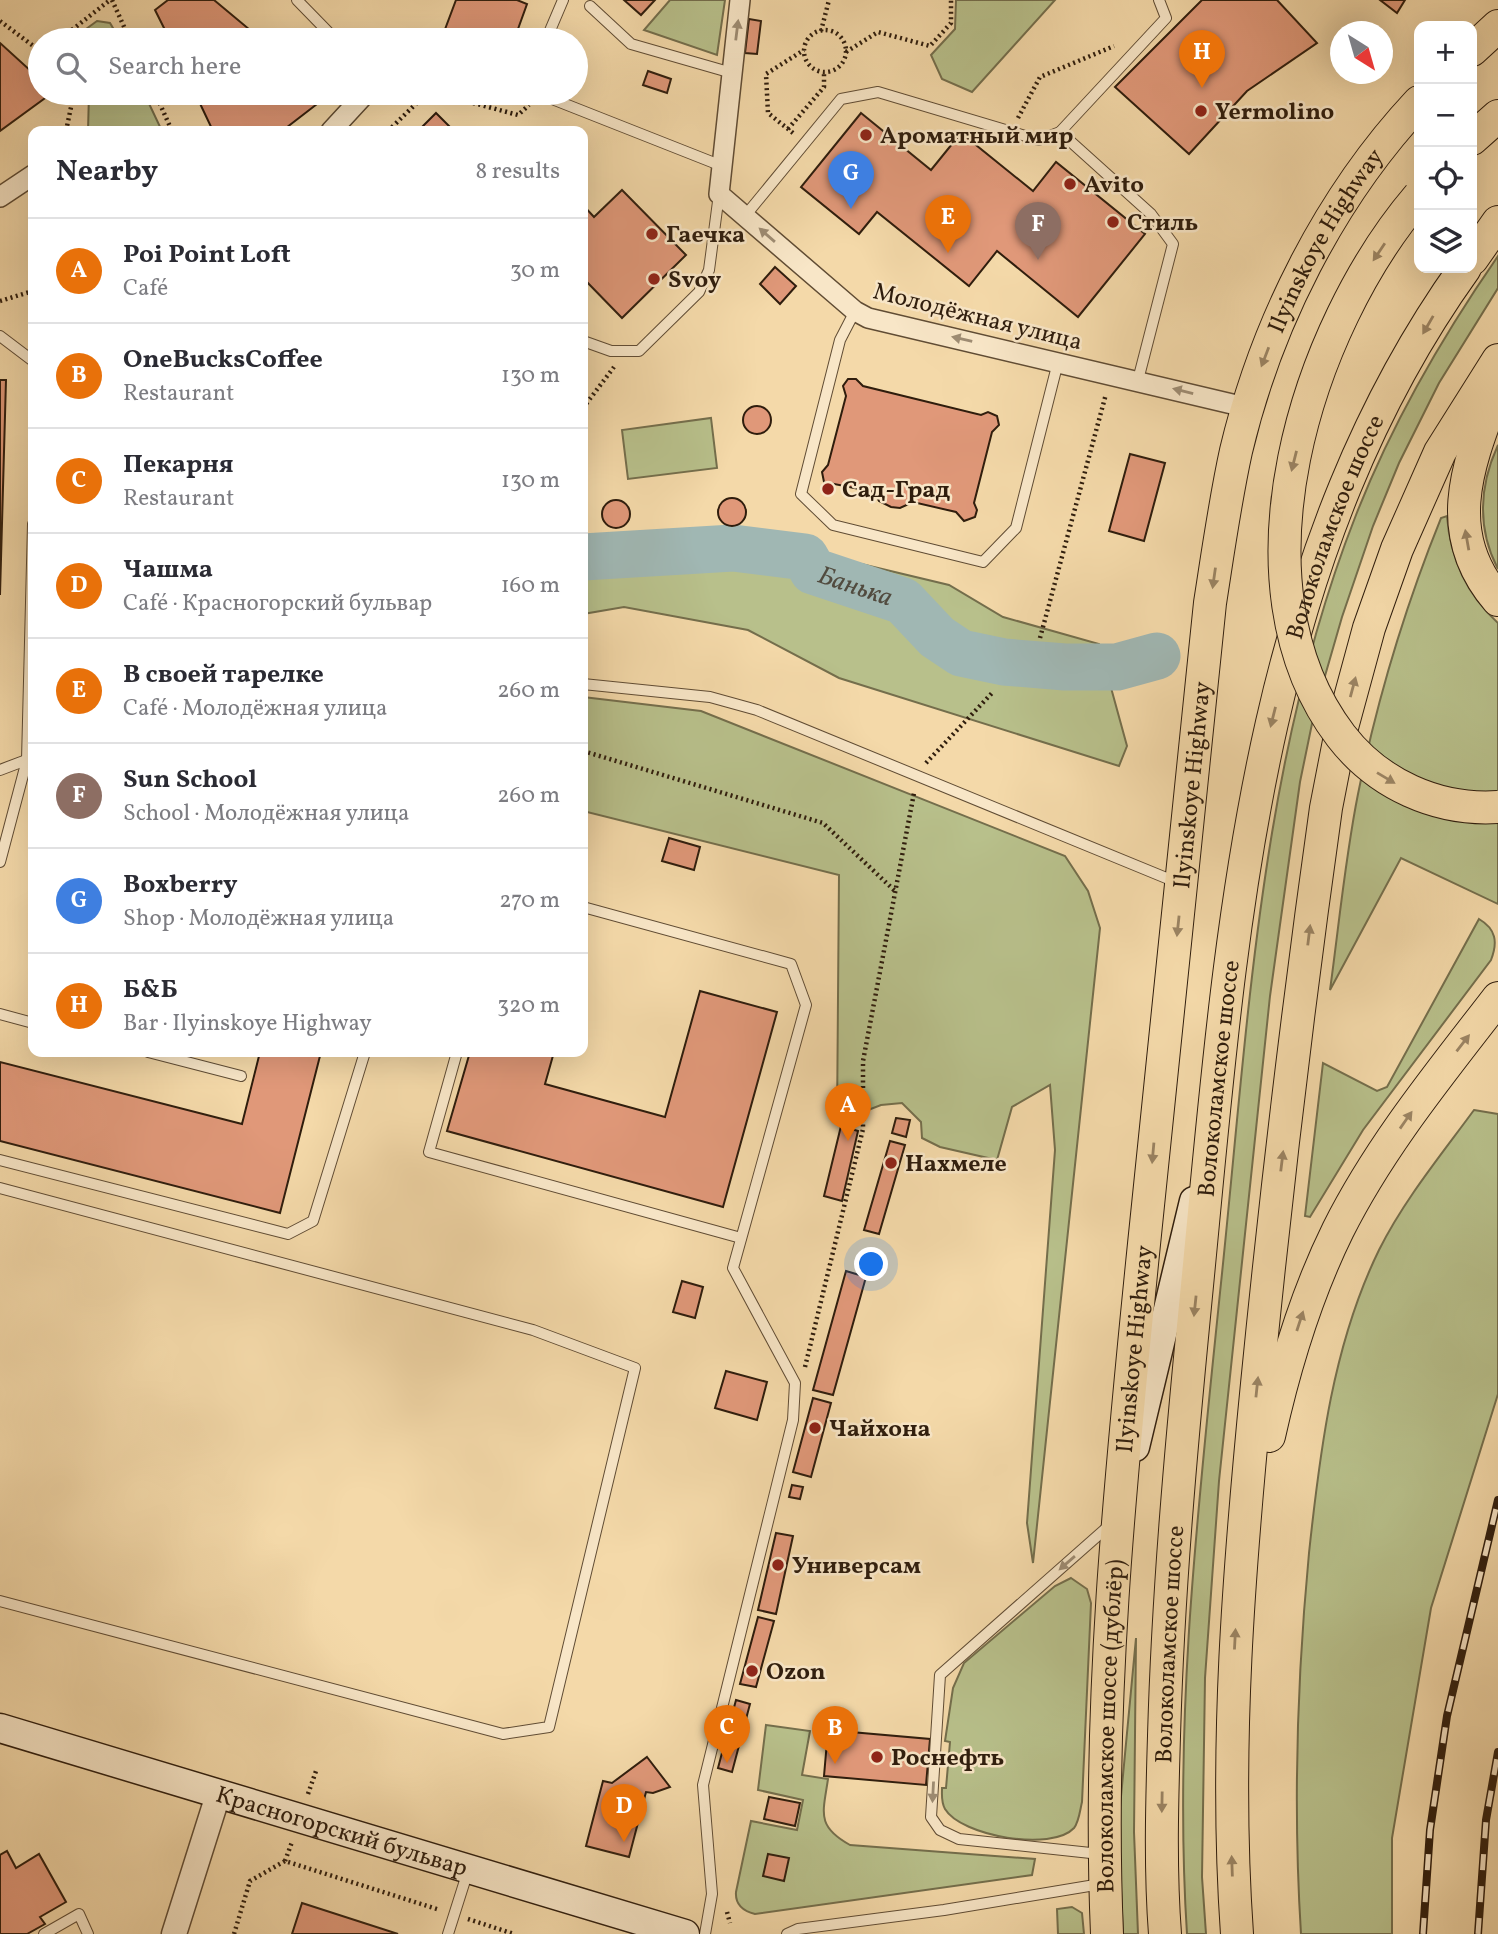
<!DOCTYPE html>
<meta charset="utf-8">
<style>
:root{--surface:#fff;--page:#f7f7f7;--text:#2b2b33;--muted:#7c7c81;--line:#e1e1e2;--accent:#7c3aed}
body{margin:0;font-family:Vollkorn,serif;background:var(--page);color:var(--text)}
.controls{position:absolute;right:21px;top:21px;display:grid;overflow:hidden;border-radius:14px;box-shadow:0 7px 28px #0002}
.controls button{width:63px;height:63px;display:grid;place-items:center;padding:0;border:0;border-bottom:2px solid var(--line);background:var(--surface);color:var(--text);font:35px sans-serif}
.compass{position:absolute;left:1330px;top:21px;width:63px;height:63px;border-radius:50%;background:var(--surface);box-shadow:0 7px 28px #0002;rotate:143deg}
.you{position:absolute;left:872px;top:1265px;width:24px;height:24px;margin:-18px;border:5px solid #fff;border-radius:50%;background:#1a73e8;box-shadow:0 0 0 10px #1a73e833}
.badge{display:grid;place-items:center;width:46px;height:46px;border-radius:50%;background:var(--accent);color:#fff;font-size:23px;font-weight:700}
.pin{position:absolute;translate:-50% -58px;filter:drop-shadow(0 2px 4px #0008)}
.pin::after{content:'';position:absolute;top:37px;width:24px;height:21px;background:inherit;clip-path:polygon(0 0,100% 0,50% 100%)}
.list{margin:0;padding:0;list-style:none}
h2{display:flex;justify-content:space-between;align-items:center;height:91px;margin:0;padding:0 28px;font-size:30px}
h2 small{font-size:23px;font-weight:400;color:var(--muted)}
.list li{display:grid;grid-template-columns:46px 1fr auto;gap:21px;align-items:center;box-sizing:border-box;height:105px;padding:0 28px;border-top:2px solid var(--line)}
.list b{display:block;font-size:26px;white-space:nowrap}
.list p{margin:0;font-size:23px;white-space:nowrap;color:var(--muted)}
.list em{font-size:23px;font-style:normal;color:var(--muted)}
.icon{flex:none;width:38px;height:38px;fill:none;stroke:currentColor;stroke-width:2;stroke-linecap:round;stroke-linejoin:round}
.map{position:relative;flex:none;width:1498px;height:1934px;overflow:hidden}
.search{position:absolute;background:var(--surface);box-shadow:0 7px 28px #0002;left:28px;top:28px;width:560px;height:77px;display:flex;align-items:center;gap:18px;box-sizing:border-box;padding:0 24px;border-radius:38px;color:var(--muted);font-size:26px}
.panel{position:absolute;background:var(--surface);box-shadow:0 7px 28px #0002;left:28px;top:126px;width:560px;height:931px;border-radius:14px}
.map>svg:first-child{display:block}
.green{fill:#b8c08b;stroke:#746e4c;stroke-width:2}
.lines{fill:none;stroke-linecap:round;stroke-linejoin:round}
.river{stroke:#a0b7b3;stroke-width:47}
.building{fill:#e09879;stroke:#2f1d0d;stroke-width:2}
.service-casing{stroke:#604c34;stroke-width:12}
.minor-casing{stroke:#604c34;stroke-width:22}
.tertiary-casing{stroke:#604c34;stroke-width:27}
.secondary-casing{stroke:#2f1d0d;stroke-width:31}
.primary-casing{stroke:#2f1d0d;stroke-width:34}
.path{stroke:#2f1d0d;stroke-width:4.5;stroke-dasharray:2 3.5;stroke-linecap:butt}
.service{stroke:#f8e6c7;stroke-width:10}
.minor{stroke:#f8e6c7;stroke-width:19}
.tertiary{stroke:#f8e6c7;stroke-width:24}
.secondary{stroke:#f8e6c7;stroke-width:28}
.primary{stroke:#f4d9a9;stroke-width:32}
.rail-casing{stroke:#2f1d0d;stroke-width:8}
.rail{stroke:#f8e6c7;stroke-width:5;stroke-dasharray:16;stroke-linecap:butt}
.primary-bridge-casing{stroke:#2f1d0d;stroke-width:34;stroke-linecap:butt}
.primary-bridge{stroke:#f4d9a9;stroke-width:32}
.oneway{fill:#9e8c73}
.oneway2{fill:#9b8463}
.poi-dot{fill:#8f2418;stroke:#f8e6c7;stroke-width:2.5}
.labels{text-anchor:middle;stroke-width:5;stroke-linejoin:round;paint-order:stroke}
.poi-label{font-size:24px;font-weight:bold;fill:#2f1d0d;stroke:#f8e6c7;text-anchor:start}
.street-label{font-size:24px;fill:#2f1d0d;stroke:#f8e6c7}
.water-label{font-size:26px;font-style:italic;fill:#514b3f;stroke:#f8e6c7}
</style>
<div class="map">
<svg width="1498" height="1934" viewBox="0 0 1498 1934">
<rect width="100%" height="100%" fill="#f4d9a9"/>
<filter id="stains"><feTurbulence type="fractalNoise" baseFrequency=".00286" numOctaves="4"/><feColorMatrix values="0 0 0 0 .2 0 0 0 0 .09 0 0 0 0 .02 0 0 0 .5 -.17"/></filter>
<radialGradient id="worn" r=".72"><stop offset=".6" stop-color="#630" stop-opacity="0"/><stop offset="1" stop-color="#630" stop-opacity=".3"/></radialGradient>
<!-- green -->
<g class="green">
<polygon points="670,0 725,0 717,55 644,30"/>
<polygon points="956,0 1055,0 972,92 942,79 931,55 955,29"/>
<polygon points="97,21 110,23 120,40 71,40"/>
<polygon points="89,93 144,93 162,131 88,131"/>
<path d="M 1498,256 L 1498,288 L 1439,383 L 1399,463 L 1373,526 L 1342,617 L 1314,714 L 1300,782 L 1270,996 L 1219,1481 L 1205,1678 L 1202,1877 L 1206,1934 L 1187,1934 C 1173,1717 1199,1499 1221,1283 C 1248,1027 1260,758 1356,515 C 1392,423 1442,337 1498,256 Z"/>
<polygon points="711,418 717,468 628,479 622,430"/>
<path d="M 1498,445 L 1498,569 C 1477,529 1479,486 1498,445 Z"/>
<path d="M 1447,516 C 1450,558 1466,594 1498,623 L 1498,904 L 1401,858 L 1330,990 C 1339,925 1345,859 1358,794 C 1377,700 1405,607 1441,518 Z"/>
<polygon points="703,534 807,551 949,585 1003,617 1099,644 1127,746 1119,766 839,678 748,630 624,607 583,614 583,570 647,565"/>
<polygon points="583,697 701,711 1065,856 1088,891 1100,928 1033,1563 1027,1523 1055,1150 1050,1085 1012,1107 997,1160 940,1147 922,1138 921,1122 902,1103 881,1105 837,1122 839,875 583,811"/>
<path d="M 1479,919 C 1496,929 1498,942 1491,960 L 1363,1130 L 1310,1217 L 1305,1216 L 1323,1063 L 1377,1091 L 1387,1087 Z"/>
<path d="M 1474,1110 L 1498,1114 L 1498,1394 L 1431,1608 L 1392,1838 L 1392,1934 L 1301,1934 C 1293,1807 1297,1679 1309,1553 C 1320,1450 1333,1344 1379,1250 C 1404,1200 1441,1155 1474,1110 Z"/>
<path d="M 1071,1578 L 1087,1589 L 1091,1603 L 1082,1802 C 1080,1810 1079,1822 1074,1828 C 1052,1852 961,1836 945,1809 C 941,1802 942,1796 942,1788 L 946,1788 L 950,1742 L 945,1741 L 953,1688 L 964,1663 L 1055,1586 Z"/>
<polygon points="1136,1638 1134,1832 1138,1934 1123,1934 1118,1828"/>
<path d="M 766,1725 L 810,1731 L 802,1775 L 828,1779 C 823,1813 816,1826 850,1845 L 1035,1859 L 1032,1875 L 755,1914 C 743,1911 735,1905 736,1892 L 751,1821 L 797,1830 L 803,1800 L 758,1790 Z"/>
<polygon points="1072,1907 1082,1913 1084,1934 1058,1934 1057,1909"/>
</g>
<g class="lines">
<!-- river -->
<path class="river" id="s1" d="M 583,557 L 733,548 L 805,557 L 813,571 L 903,601 L 937,637 L 961,653 L 1004,662 L 1065,667 L 1117,667 L 1157,656"/>
</g>
<!-- building -->
<g class="building">
<polygon points="168,0 214,0 262,40 170,40 155,10"/>
<polygon points="456,0 517,0 527,4 514,40 441,40"/>
<polygon points="624,0 655,0 641,15"/>
<polygon points="1202,0 1277,0 1317,43 1247,91 1189,154 1115,87"/>
<polygon points="1380,0 1405,0 1397,13"/>
<polygon points="749,19 761,21 757,54 745,53"/>
<polygon points="0,43 33,73 38,69 40,93 52,93 0,131"/>
<polygon points="648,71 671,79 667,93 643,85"/>
<polygon points="195,93 328,93 330,94 282,131 213,131"/>
<polygon points="436,113 454,131 418,131"/>
<polygon points="861,113 931,170 961,133 1033,191 1056,162 1145,234 1078,317 997,251 969,286 877,212 859,234 801,187"/>
<polygon points="622,190 686,255 622,318 583,278 583,205 594,217"/>
<polygon points="775,267 796,286 780,304 760,284"/>
<polygon points="856,379 863,386 981,415 988,412 997,416 999,425 992,432 974,503 977,510 975,517 964,521 956,512 913,502 900,508 891,507 879,501 874,492 824,482 822,472 828,465 846,396 843,386 848,379"/>
<polygon points="0,380 6,380 0,595"/>
<circle cx="757" cy="420" r="14"/>
<polygon points="1130,454 1165,463 1144,541 1109,531"/>
<circle cx="732" cy="512" r="14"/>
<circle cx="616" cy="514" r="14"/>
<polygon points="669,838 700,847 694,870 662,861"/>
<polygon points="700,991 777,1012 723,1207 447,1131 470,1052 554,1052 545,1084 665,1117"/>
<polygon points="260,1052 321,1052 280,1213 0,1141 0,1062 242,1124"/>
<polygon points="896,1118 910,1120 906,1137 892,1133"/>
<polygon points="841,1126 858,1131 842,1201 824,1196"/>
<polygon points="890,1141 905,1145 879,1234 864,1230"/>
<polygon points="846,1271 866,1277 833,1395 813,1390"/>
<polygon points="682,1281 703,1287 695,1318 673,1312"/>
<polygon points="726,1371 767,1382 757,1420 715,1408"/>
<polygon points="813,1398 831,1403 811,1477 793,1472"/>
<polygon points="792,1485 803,1487 800,1499 789,1497"/>
<polygon points="776,1533 793,1536 776,1614 758,1610"/>
<polygon points="758,1617 774,1621 756,1687 740,1684"/>
<polygon points="736,1700 750,1704 732,1772 718,1768"/>
<polygon points="828,1730 930,1739 926,1785 824,1776"/>
<polygon points="647,1757 670,1787 653,1793 646,1792 629,1857 586,1846 603,1781 612,1783"/>
<polygon points="769,1797 800,1803 795,1826 764,1819"/>
<polygon points="7,1851 16,1868 39,1854 66,1902 40,1917 45,1924 27,1934 0,1934 0,1855"/>
<polygon points="768,1854 789,1858 784,1881 763,1876"/>
<polygon points="302,1903 398,1934 292,1934"/>
</g>
<g class="lines">
<!-- service casing -->
<g class="service-casing">
<g id="service">
<polyline points="297,0 336,40"/>
<polyline points="590,6 631,44 732,73"/>
<polyline points="546,40 563,0"/>
<polyline points="537,93 722,166"/>
<polyline points="745,216 841,99 878,92 1039,140 1060,132"/>
<polyline points="855,311 840,340 801,494 833,525 983,562 1016,528 1058,362"/>
<polyline points="0,336 33,361"/>
<polyline points="583,341 611,351 639,351 699,292 709,270 719,194"/>
<polyline points="1138,380 1173,244 1151,214 1060,132 1166,18 1159,0"/>
<polyline points="583,684 710,697 757,710 1176,882"/>
<polyline points="0,770 29,759"/>
<polyline points="0,862 27,760 33,524"/>
<polyline points="583,907 791,964 806,1005 733,1268 795,1383 793,1420 703,1785 712,1894 705,1934"/>
<polyline points="0,1014 33,1023"/>
<polyline points="148,1052 241,1076"/>
<polyline points="457,1052 429,1152 741,1238"/>
<polyline points="0,1160 288,1234 313,1221 365,1052"/>
<polyline points="0,1188 533,1330 635,1368 549,1727 503,1734 0,1601"/>
<polyline points="1100,1854 959,1839 940,1830 931,1817 940,1675 1111,1524"/>
<polyline points="44,1934 79,1914 88,1934"/>
<polyline points="448,1934 468,1871"/>
<polyline points="787,1934 798,1929 944,1910 1101,1884"/>
</g>
</g>
<!-- minor casing -->
<g class="minor-casing">
<g id="minor">
<polyline points="740,0 719,194 855,311 868,318 1249,408"/>
<polyline points="331,131 366,93"/>
<polyline points="0,197 33,175"/>
</g>
</g>
<!-- tertiary casing -->
<g class="tertiary-casing">
<polyline id="tertiary" points="174,1934 218,1795"/>
</g>
<!-- secondary casing -->
<g class="secondary-casing">
<g id="secondary">
<polyline points="1135,1447 1194,1201"/>
<path id="s2" d="M 0,1728 L 685,1934"/>
</g>
</g>
<!-- primary casing -->
<g class="primary-casing">
<g id="primary">
<polyline points="1472,50 1498,26"/>
<polyline points="1472,139 1498,116"/>
<polyline points="1472,259 1498,222"/>
<path d="M 1498,385 C 1470,460 1438,530 1498,600"/>
<path d="M 1269,1436 C 1285,1364 1306,1295 1338,1230 C 1380,1146 1441,1072 1498,998"/>
<path id="s3" d="M 1107,1934 C 1097,1703 1121,1473 1144,1244 C 1167,1031 1188,817 1210,603 C 1218,552 1225,501 1236,451 C 1266,324 1330,197 1419,102"/>
<path id="s4" d="M 1165,1934 C 1160,1868 1162,1802 1164,1736 C 1168,1592 1181,1449 1195,1306 C 1230,952 1250,568 1465,268"/>
<path d="M 1237,1934 C 1224,1750 1239,1567 1257,1384 C 1276,1191 1299,999 1326,808 L 1341,731 L 1369,628 L 1397,549 L 1440,452 L 1498,360"/>
</g>
</g>
<!-- path -->
<g class="path">
<polyline points="112,0 130,40"/>
<polyline points="0,21 40,51"/>
<circle cx="825" cy="51" r="21"/>
<polyline points="821,31 829,0"/>
<polyline points="59,40 110,0"/>
<polyline points="846,52 878,32 930,46 951,23 951,0"/>
<polyline points="155,93 172,131"/>
<polyline points="436,93 518,115 529,105"/>
<polyline points="1018,118 1040,77 1114,46"/>
<polyline points="788,129 824,87 824,73"/>
<polyline points="66,131 74,93"/>
<polyline points="388,131 427,93"/>
<polyline points="793,133 768,113 766,74 804,50"/>
<polyline points="0,301 33,291"/>
<polyline points="583,408 614,367"/>
<polyline points="1040,638 1106,394"/>
<polyline points="583,751 823,823 895,891"/>
<polyline points="926,763 993,692"/>
<polyline points="805,1367 863,1129 863,1061 914,793"/>
<polyline points="308,1794 316,1771"/>
<polyline points="285,1861 292,1842"/>
<polyline points="727,1912 730,1923"/>
<polyline points="468,1919 514,1934"/>
<polyline points="234,1934 250,1881 285,1861 440,1910"/>
</g>
<!-- service -->
<use href="#service" class="service"/>
<!-- minor -->
<use href="#minor" class="minor"/>
<!-- tertiary -->
<use href="#tertiary" class="tertiary"/>
<!-- secondary -->
<use href="#secondary" class="secondary"/>
<!-- primary -->
<use href="#primary" class="primary"/>
<!-- rail casing -->
<g class="rail-casing">
<g id="rail">
<polyline points="1423,1934 1430,1830 1447,1716 1498,1500"/>
<polyline points="1478,1934 1486,1820 1498,1752"/>
</g>
</g>
<!-- rail -->
<use href="#rail" class="rail"/>
<!-- primary-bridge casing -->
<g class="primary-bridge-casing">
<path id="primary-bridge" d="M 1419,196 C 1306,328 1225,584 1341,736 C 1378,784 1437,811 1498,807"/>
</g>
<!-- primary-bridge -->
<use href="#primary-bridge" class="primary-bridge"/>
</g>
<!-- one-way arrows -->
<defs><path id="oneway-solid" d="M-6-.8H1V-3.2L6.5 0L1 3.2V.8H-6Z" transform="scale(1.75)"/></defs>
<g class="oneway">
<use href="#oneway-solid" transform="translate(737 30) rotate(-83)"/>
<use href="#oneway-solid" transform="translate(767 235) rotate(-139)"/>
<use href="#oneway-solid" transform="translate(962 339) rotate(-167)"/>
<use href="#oneway-solid" transform="translate(1183 391) rotate(-166)"/>
<use href="#oneway-solid" transform="translate(1067 1563) rotate(139)"/>
<use href="#oneway-solid" transform="translate(933 1792) rotate(93)"/>
</g>
<g class="oneway2">
<use href="#oneway-solid" transform="translate(1379 252) rotate(124)"/>
<use href="#oneway-solid" transform="translate(1428 325) rotate(120)"/>
<use href="#oneway-solid" transform="translate(1265 357) rotate(111)"/>
<use href="#oneway-solid" transform="translate(1294 461) rotate(104)"/>
<use href="#oneway-solid" transform="translate(1467 540) rotate(-100)"/>
<use href="#oneway-solid" transform="translate(1214 578) rotate(98)"/>
<use href="#oneway-solid" transform="translate(1353 687) rotate(-75)"/>
<use href="#oneway-solid" transform="translate(1273 717) rotate(104)"/>
<use href="#oneway-solid" transform="translate(1386 778) rotate(31)"/>
<use href="#oneway-solid" transform="translate(1178 926) rotate(96)"/>
<use href="#oneway-solid" transform="translate(1309 935) rotate(-83)"/>
<use href="#oneway-solid" transform="translate(1463 1043) rotate(-52)"/>
<use href="#oneway-solid" transform="translate(1406 1120) rotate(-55)"/>
<use href="#oneway-solid" transform="translate(1153 1153) rotate(95)"/>
<use href="#oneway-solid" transform="translate(1282 1161) rotate(-83)"/>
<use href="#oneway-solid" transform="translate(1195 1306) rotate(96)"/>
<use href="#oneway-solid" transform="translate(1300 1321) rotate(-72)"/>
<use href="#oneway-solid" transform="translate(1257 1387) rotate(-84)"/>
<use href="#oneway-solid" transform="translate(1235 1639) rotate(-87)"/>
<use href="#oneway-solid" transform="translate(1162 1802) rotate(91)"/>
<use href="#oneway-solid" transform="translate(1232 1866) rotate(-92)"/>
</g>
<!-- markers -->
<g class="poi-dot">
<circle cx="1201" cy="111" r="7"/>
<circle cx="866" cy="135" r="7"/>
<circle cx="1070" cy="184" r="7"/>
<circle cx="1113" cy="222" r="7"/>
<circle cx="652" cy="234" r="7"/>
<circle cx="654" cy="279" r="7"/>
<circle cx="828" cy="489" r="7"/>
<circle cx="891" cy="1163" r="7"/>
<circle cx="815" cy="1428" r="7"/>
<circle cx="778" cy="1565" r="7"/>
<circle cx="752" cy="1671" r="7"/>
<circle cx="877" cy="1757" r="7"/>
</g>
<g class="labels">
<!-- poi labels -->
<g class="poi-label">
<text x="1215" y="119">Yermolino</text>
<text x="880" y="143">Ароматный мир</text>
<text x="1084" y="192">Avito</text>
<text x="1127" y="230">Стиль</text>
<text x="666" y="242">Гаечка</text>
<text x="668" y="287">Svoy</text>
<text x="842" y="497">Сад-Град</text>
<text x="905" y="1171">Нахмеле</text>
<text x="829" y="1436">Чайхона</text>
<text x="792" y="1573">Универсам</text>
<text x="766" y="1679">Ozon</text>
<text x="891" y="1765">Роснефть</text>
</g>
<!-- street labels -->
<g class="street-label">
<text dy="8" stroke="none"><textPath href="#s3" startOffset="1720">Ilyinskoye Highway</textPath></text>
<text transform="translate(978 316) rotate(14)" y="8">Молодёжная улица</text>
<text dy="8" stroke="none"><textPath href="#s4" startOffset="1424">Волоколамское шоссе</textPath></text>
<text dy="8" stroke="none"><textPath href="#s3" startOffset="1153">Ilyinskoye Highway</textPath></text>
<text dy="8" stroke="none"><textPath href="#s4" startOffset="858">Волоколамское шоссе</textPath></text>
<text dy="8" stroke="none"><textPath href="#s3" startOffset="586">Ilyinskoye Highway</textPath></text>
<text dy="8" stroke="none"><textPath href="#s4" startOffset="290">Волоколамское шоссе</textPath></text>
<text dy="8" stroke="none"><textPath href="#s3" startOffset="208">Волоколамское шоссе (дублёр)</textPath></text>
<text dy="8" stroke="none"><textPath href="#s2" startOffset="357">Красногорский бульвар</textPath></text>
</g>
<!-- water labels -->
<g class="water-label">
<text dy="9" stroke="none"><textPath href="#s1" startOffset="284">Банька</textPath></text>
</g>
</g>
<rect width="100%" height="100%" filter="url(#stains)"/>
<rect width="100%" height="100%" fill="url(#worn)"/>
</svg>
<div class="controls">
<button>+</button>
<button>−</button>
<button><svg class="icon" aria-label="locate" viewBox="0 0 24 24"><circle cx="12" cy="12" r="6"/><path d="M12 2v4M12 18v4M2 12h4M18 12h4"/></svg></button>
<button><svg class="icon" aria-label="layers" viewBox="0 0 24 24"><path d="M12 4l9 5-9 5-9-5zM3 14l9 5 9-5"/></svg></button>
</div>
<svg class="compass" viewBox="-18 -18 36 36"><path d="M0-13l5 13h-10z" fill="#e53935"/><path d="M0 13l5-13h-10z" fill="#7c7c81"/></svg>
<div class="you"></div>
<div class="pin badge" style="left:848px;top:1141px;background:#e8710a">A</div>
<div class="pin badge" style="left:835px;top:1764px;background:#e8710a">B</div>
<div class="pin badge" style="left:727px;top:1763px;background:#e8710a">C</div>
<div class="pin badge" style="left:624px;top:1842px;background:#e8710a">D</div>
<div class="pin badge" style="left:948px;top:253px;background:#e8710a">E</div>
<div class="pin badge" style="left:1038px;top:260px;background:#8d6e63">F</div>
<div class="pin badge" style="left:851px;top:209px;background:#3f7fe0">G</div>
<div class="pin badge" style="left:1202px;top:88px;background:#e8710a">H</div>
<div class="search"><svg class="icon" aria-label="search" viewBox="0 0 24 24"><circle cx="10" cy="10" r="6"/><path d="M15 15l6 6"/></svg>Search here</div>
<section class="panel">
<h2>Nearby<small>8 results</small></h2>
<ul class="list">
<li><span class="badge" style="background:#e8710a">A</span><div><b>Poi Point Loft</b><p>Café</p></div><em>30 m</em></li>
<li><span class="badge" style="background:#e8710a">B</span><div><b>OneBucksCoffee</b><p>Restaurant</p></div><em>130 m</em></li>
<li><span class="badge" style="background:#e8710a">C</span><div><b>Пекарня</b><p>Restaurant</p></div><em>130 m</em></li>
<li><span class="badge" style="background:#e8710a">D</span><div><b>Чашма</b><p>Café · Красногорский бульвар</p></div><em>160 m</em></li>
<li><span class="badge" style="background:#e8710a">E</span><div><b>В своей тарелке</b><p>Café · Молодёжная улица</p></div><em>260 m</em></li>
<li><span class="badge" style="background:#8d6e63">F</span><div><b>Sun School</b><p>School · Молодёжная улица</p></div><em>260 m</em></li>
<li><span class="badge" style="background:#3f7fe0">G</span><div><b>Boxberry</b><p>Shop · Молодёжная улица</p></div><em>270 m</em></li>
<li><span class="badge" style="background:#e8710a">H</span><div><b>Б&amp;Б</b><p>Bar · Ilyinskoye Highway</p></div><em>320 m</em></li>
</ul>
</section>
</div>
